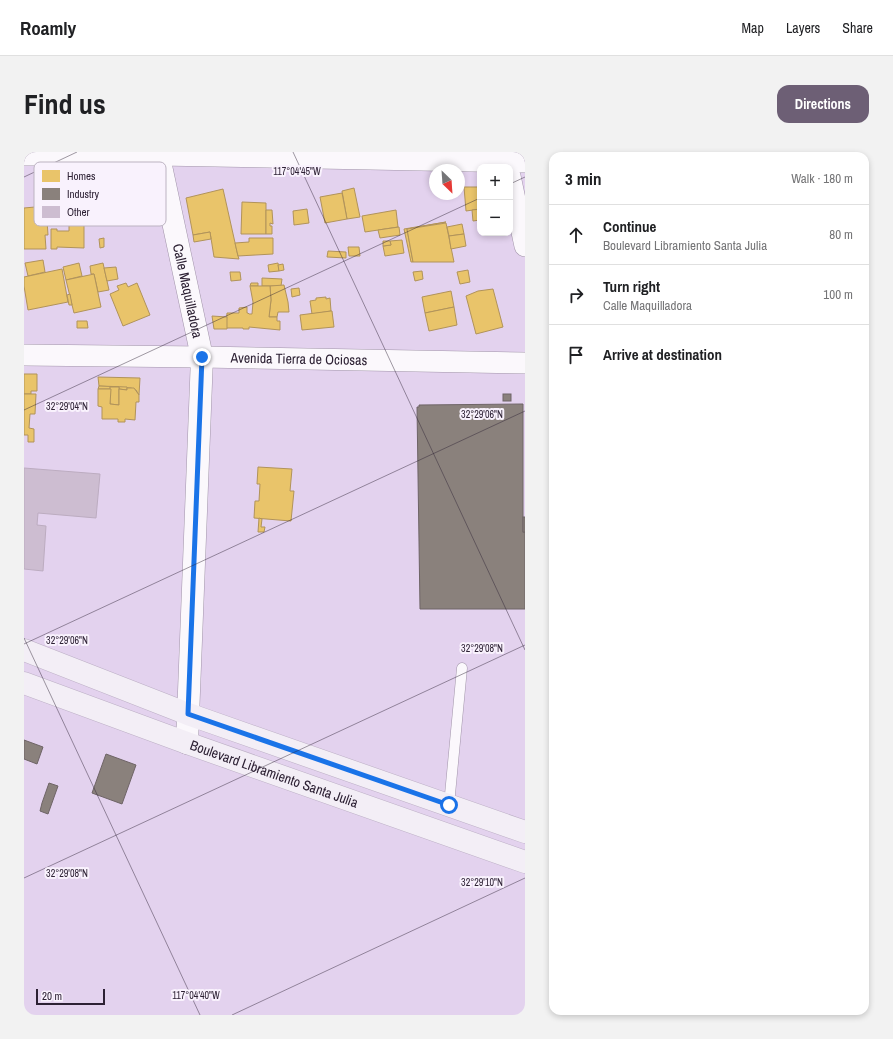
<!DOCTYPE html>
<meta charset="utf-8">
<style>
:root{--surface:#fff;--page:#f2f2f2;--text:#202124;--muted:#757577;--line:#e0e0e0;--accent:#6d5f75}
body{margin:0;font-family:"Archivo Narrow",sans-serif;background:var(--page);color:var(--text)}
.controls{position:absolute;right:12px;top:12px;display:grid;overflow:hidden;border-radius:8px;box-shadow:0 2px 6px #0003}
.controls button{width:36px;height:36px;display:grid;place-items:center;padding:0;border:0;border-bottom:1px solid var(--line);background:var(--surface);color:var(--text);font:20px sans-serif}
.compass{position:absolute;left:405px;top:12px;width:36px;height:36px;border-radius:50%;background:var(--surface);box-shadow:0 2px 6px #0003;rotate:155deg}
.scale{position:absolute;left:12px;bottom:10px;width:69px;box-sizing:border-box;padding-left:4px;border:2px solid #2d2134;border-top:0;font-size:11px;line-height:14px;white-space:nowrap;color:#2d2134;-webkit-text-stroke:3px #f9f2fd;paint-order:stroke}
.stop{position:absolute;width:12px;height:12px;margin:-9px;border:3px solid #1a73e8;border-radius:50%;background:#fff}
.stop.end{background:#1a73e8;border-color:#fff;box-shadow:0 1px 4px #0008}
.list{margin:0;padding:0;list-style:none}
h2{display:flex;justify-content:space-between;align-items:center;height:52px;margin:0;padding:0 16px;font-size:17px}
h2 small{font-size:13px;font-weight:400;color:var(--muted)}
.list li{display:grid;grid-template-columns:26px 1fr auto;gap:12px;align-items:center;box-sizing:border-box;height:60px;padding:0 16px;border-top:1px solid var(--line)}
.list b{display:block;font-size:15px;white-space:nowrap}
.list p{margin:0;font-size:13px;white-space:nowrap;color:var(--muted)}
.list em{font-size:13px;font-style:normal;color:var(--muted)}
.icon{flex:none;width:22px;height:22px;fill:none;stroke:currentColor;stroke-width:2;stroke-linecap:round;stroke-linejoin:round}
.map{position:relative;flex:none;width:501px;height:863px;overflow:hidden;border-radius:12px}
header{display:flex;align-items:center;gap:24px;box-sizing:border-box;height:56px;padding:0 20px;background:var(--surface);border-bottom:1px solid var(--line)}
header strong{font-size:19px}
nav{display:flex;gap:22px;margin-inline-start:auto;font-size:14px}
.intro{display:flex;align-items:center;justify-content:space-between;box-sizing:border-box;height:96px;padding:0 24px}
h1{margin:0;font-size:28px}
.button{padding:10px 18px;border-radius:12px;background:var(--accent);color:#fff;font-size:14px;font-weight:700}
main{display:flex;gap:24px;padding:0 24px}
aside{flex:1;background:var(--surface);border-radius:12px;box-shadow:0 2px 6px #0003}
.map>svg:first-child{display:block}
.homes{fill:#e9c46a;stroke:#b1935a}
.industry{fill:#8a817c;stroke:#6e6466}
.building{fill:#cdbdd1;stroke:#bcacc0}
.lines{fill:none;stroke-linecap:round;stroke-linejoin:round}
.service-casing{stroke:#a194a9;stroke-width:11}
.minor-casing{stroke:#a194a9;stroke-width:22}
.tertiary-casing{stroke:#a194a9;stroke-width:23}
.primary-casing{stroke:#bcafc5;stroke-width:23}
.service{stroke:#fbf8fc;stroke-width:10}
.minor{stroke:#fbf8fc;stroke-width:21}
.tertiary{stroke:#fbf8fc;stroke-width:22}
.primary{stroke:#f3eef6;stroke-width:22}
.route{stroke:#1a73e8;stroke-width:5}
.ticks{fill:none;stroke:#2d2134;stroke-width:1;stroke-opacity:0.45}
.labels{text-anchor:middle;stroke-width:4;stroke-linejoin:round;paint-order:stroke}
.street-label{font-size:14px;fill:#2d2134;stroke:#f9f2fd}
.key{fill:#f9f2fd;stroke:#bcb3c1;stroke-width:1}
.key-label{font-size:11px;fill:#2d2134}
.ticks-label{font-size:10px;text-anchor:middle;fill:#2d2134;stroke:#f9f2fd;stroke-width:4;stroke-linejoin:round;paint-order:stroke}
</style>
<header>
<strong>Roamly</strong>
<nav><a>Map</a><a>Layers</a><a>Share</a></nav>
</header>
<div class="intro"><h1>Find us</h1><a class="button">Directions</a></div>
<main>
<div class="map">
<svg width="501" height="863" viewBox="0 0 501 863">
<rect width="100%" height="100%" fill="#e3d2ee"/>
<!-- homes -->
<g class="homes">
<polygon points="440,35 456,35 456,57 442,59"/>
<polygon points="330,36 336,65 323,67 318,39"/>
<polygon points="199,37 214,104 215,107 190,105 186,80 169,83 162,46"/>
<polygon points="318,41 323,67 301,71 296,45"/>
<polygon points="218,50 242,51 242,82 217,82"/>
<polygon points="22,54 24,83 21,83 22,97 0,97 0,56"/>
<polygon points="283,57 285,71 270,73 269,59"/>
<polygon points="456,57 456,68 449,69 448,58"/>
<polygon points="242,58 248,58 249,72 246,71 246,74 248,74 248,82 242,82"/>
<polygon points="372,58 374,75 341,80 338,64"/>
<polygon points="45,61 60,61 60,96 33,95 33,97 27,97 27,77 33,77 33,79 45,79"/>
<polygon points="422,70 383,77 389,110 387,110 380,77"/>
<polygon points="422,71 430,110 389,110 383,77"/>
<polygon points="438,72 440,82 425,84 423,75"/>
<polygon points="375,75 376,83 356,86 354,78"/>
<polygon points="186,80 187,87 170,90 169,83"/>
<polygon points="440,82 442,94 427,97 425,84"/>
<polygon points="80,86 80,95 76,96 75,87"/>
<polygon points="225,86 249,86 249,102 214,104 211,91 225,90"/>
<polygon points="378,88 380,101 361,104 359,94 367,93 366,89"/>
<polygon points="359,89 366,89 367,93 359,94"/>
<polygon points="324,95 335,95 336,104 325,104"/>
<polygon points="304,99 322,100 322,106 303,105"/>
<polygon points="19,108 21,120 4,124 1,111"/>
<polygon points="55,111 58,124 42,128 39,115"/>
<polygon points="79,111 85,138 74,140 70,122 67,122 66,114"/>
<polygon points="254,111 255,119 245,120 244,113"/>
<polygon points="259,112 260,118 255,119 254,113"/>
<polygon points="92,115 94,127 83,129 80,116"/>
<polygon points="38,117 44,150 4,158 0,134 0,125"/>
<polygon points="444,118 446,130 436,132 433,120"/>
<polygon points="398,119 399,127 391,129 389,120"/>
<polygon points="206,120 216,120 217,128 207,129"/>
<polygon points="70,122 77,155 50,161 42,128"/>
<polygon points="238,126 258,127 257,134 238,134"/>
<polygon points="102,131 104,135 113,131 126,163 99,174 86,142 95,138 93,134"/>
<polygon points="227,131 234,131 234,134 226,134"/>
<polygon points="260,133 264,150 265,160 254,160 253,165 245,165 247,148 246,134"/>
<polygon points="226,134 246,134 247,148 245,165 253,165 253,169 256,169 256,178 225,175 225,177 219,177 219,176 202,176 203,161 215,161 215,156 223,155 223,161 224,161 225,162 228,162 229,150"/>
<polygon points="275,136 276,143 268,145 267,137"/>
<polygon points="469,137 479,175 452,182 442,144 454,139"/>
<polygon points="427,139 430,155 401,161 398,145"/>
<polygon points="46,142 48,153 45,153 43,143"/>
<polygon points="302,145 302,147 306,146 307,159 288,162 286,149 292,148 292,146"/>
<polygon points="430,155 433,173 405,179 401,161"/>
<polygon points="307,159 308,159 310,175 278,178 276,163"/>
<polygon points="188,164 203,165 203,177 190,177"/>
<polygon points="53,169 63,169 64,176 53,176"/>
<polygon points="0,222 13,222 13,239 7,239 7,242 0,242"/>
<polygon points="74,225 116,226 115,243 112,238 107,236 75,234"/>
<polygon points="75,234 103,235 103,238 95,237 95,235 86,235 87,237 74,237"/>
<polygon points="86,235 95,235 95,253 86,252"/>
<polygon points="103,236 110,236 115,243 115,250 112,250 111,268 101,267 101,270 94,270 94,267 78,267 78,255 74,254 74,237 87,237 86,252 95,253 95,237 103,238"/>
<polygon points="0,242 12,242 11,262 6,262 5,276 10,277 10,290 4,290 4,283 0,283"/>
<polygon points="234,315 268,317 266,339 270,339 267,369 230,366 231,349 235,349 236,332 233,332"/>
<polygon points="235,366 238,367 237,375 241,375 240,380 234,380"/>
</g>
<!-- industry -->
<g class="industry">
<rect x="479" y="242" width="8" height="7"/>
<polygon points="499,252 499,380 501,380 501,457 396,457 393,255 395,255 395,253"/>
<rect x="499" y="365" width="2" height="15"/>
<polygon points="0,588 19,595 13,612 0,607"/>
<polygon points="82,602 112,613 98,652 68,641"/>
<polygon points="25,631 34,634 24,662 16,659 18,651"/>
</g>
<!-- building -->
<polygon class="building" points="0,316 76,322 72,366 14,361 13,373 22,374 19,419 0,417"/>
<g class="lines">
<!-- service casing -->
<g class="service-casing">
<polyline id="service" points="425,653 438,516"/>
</g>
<!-- minor casing -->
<g class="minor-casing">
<g id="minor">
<polyline points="0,3 135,3 501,10"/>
<polyline points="486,24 501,94"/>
<path id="s1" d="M 0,203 L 178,205 L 501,211"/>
</g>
</g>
<!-- tertiary casing -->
<g class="tertiary-casing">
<g id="tertiary">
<path id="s2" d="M 134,0 L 178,205 L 163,591"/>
</g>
</g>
<!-- primary casing -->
<g class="primary-casing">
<g id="primary">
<polyline points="0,498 164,562 501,680"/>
<path id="s3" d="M 0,531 L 163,591 L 501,710"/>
</g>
</g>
<!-- service -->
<use href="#service" class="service"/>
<!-- minor -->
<use href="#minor" class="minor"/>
<!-- tertiary -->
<use href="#tertiary" class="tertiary"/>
<!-- primary -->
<use href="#primary" class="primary"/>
</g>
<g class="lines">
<!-- route -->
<polyline class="route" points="178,205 164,562 425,653"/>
</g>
<!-- ticks -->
<path class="ticks" d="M 269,0 L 501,498M 0,25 L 53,0M 486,32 L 501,25M 0,258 L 456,46M 0,486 L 176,863M 0,492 L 501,259M 0,726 L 501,493M 208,863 L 501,726"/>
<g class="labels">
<!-- street labels -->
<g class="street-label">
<text dy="5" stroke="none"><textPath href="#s2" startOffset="142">Calle Maquilladora</textPath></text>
<text dy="5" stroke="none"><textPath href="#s1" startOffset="275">Avenida Tierra de Ociosas</textPath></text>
<text dy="5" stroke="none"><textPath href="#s3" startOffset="266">Boulevard Libramiento Santa Julia</textPath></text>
</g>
</g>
<!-- legend -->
<rect x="10" y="10" width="132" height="64" rx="6" class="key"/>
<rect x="18" y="18" width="18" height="12" fill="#e9c46a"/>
<rect x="18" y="36" width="18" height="12" fill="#8a817c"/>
<rect x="18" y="54" width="18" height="12" fill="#cdbdd1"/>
<g class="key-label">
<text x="43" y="28">Homes</text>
<text x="43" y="46">Industry</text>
<text x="43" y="64">Other</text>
</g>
<g class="ticks-label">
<text x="273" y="23">117°04'45"W</text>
<text x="43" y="258">32°29'04"N</text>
<text x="458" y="266">32°29'06"N</text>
<text x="43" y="492">32°29'06"N</text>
<text x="458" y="500">32°29'08"N</text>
<text x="43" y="725">32°29'08"N</text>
<text x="458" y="734">32°29'10"N</text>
<text x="172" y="847">117°04'40"W</text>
</g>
</svg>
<div class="controls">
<button>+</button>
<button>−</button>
</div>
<svg class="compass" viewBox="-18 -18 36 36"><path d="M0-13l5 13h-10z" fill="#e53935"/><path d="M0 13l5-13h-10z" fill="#757577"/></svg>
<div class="scale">20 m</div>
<div class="stop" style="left:425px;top:653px"></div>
<div class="stop end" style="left:178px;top:205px"></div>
</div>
<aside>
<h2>3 min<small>Walk · 180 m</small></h2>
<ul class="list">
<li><svg class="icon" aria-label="ahead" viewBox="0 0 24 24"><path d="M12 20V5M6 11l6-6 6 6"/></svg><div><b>Continue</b><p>Boulevard Libramiento Santa Julia</p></div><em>80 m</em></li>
<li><svg class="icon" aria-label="right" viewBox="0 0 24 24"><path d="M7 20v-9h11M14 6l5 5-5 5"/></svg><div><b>Turn right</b><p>Calle Maquilladora</p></div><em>100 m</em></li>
<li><svg class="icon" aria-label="arrive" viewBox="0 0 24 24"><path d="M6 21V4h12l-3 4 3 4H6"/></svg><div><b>Arrive at destination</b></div></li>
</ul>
</aside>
</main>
